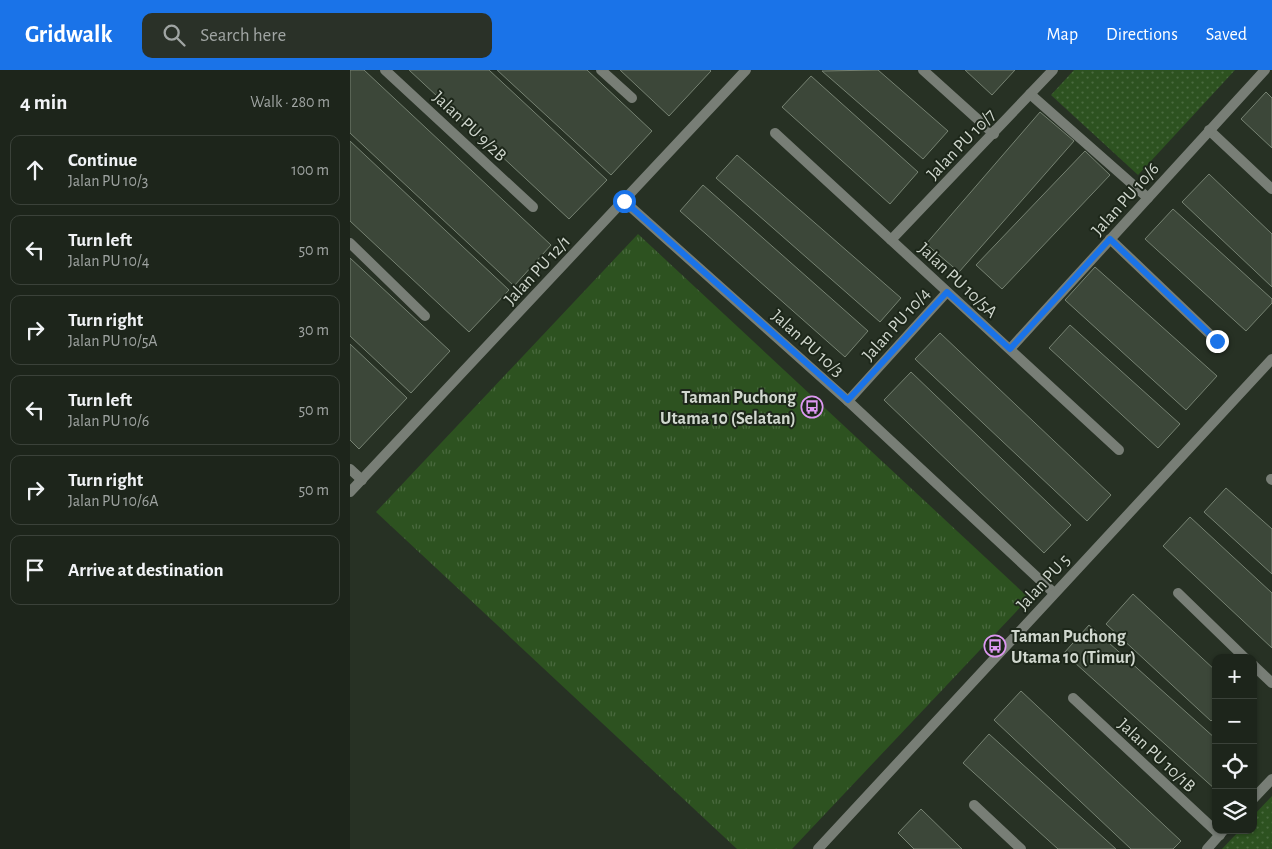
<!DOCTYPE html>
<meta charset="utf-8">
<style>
:root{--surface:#1d251b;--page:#2a3128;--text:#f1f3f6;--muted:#a0a5a3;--line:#3b423a;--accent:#1a73e8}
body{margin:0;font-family:"Alegreya Sans",sans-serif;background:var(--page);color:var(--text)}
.controls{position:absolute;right:15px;bottom:15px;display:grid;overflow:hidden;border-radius:10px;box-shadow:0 1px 4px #0004}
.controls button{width:45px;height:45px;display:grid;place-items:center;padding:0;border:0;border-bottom:1px solid var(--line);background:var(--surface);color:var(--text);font:25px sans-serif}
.stop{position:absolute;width:15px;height:15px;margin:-11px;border:4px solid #1a73e8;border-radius:50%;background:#fff}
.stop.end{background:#1a73e8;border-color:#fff;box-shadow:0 1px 5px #0008}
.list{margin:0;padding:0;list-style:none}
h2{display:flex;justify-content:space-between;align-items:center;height:65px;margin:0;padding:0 20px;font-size:21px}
h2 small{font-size:16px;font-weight:400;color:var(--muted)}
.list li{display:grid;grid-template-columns:32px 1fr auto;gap:15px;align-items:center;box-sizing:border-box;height:70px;margin:0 10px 10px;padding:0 10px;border:1px solid var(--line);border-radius:10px}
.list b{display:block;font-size:19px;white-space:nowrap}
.list p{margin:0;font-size:16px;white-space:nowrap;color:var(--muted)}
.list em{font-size:16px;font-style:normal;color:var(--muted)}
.icon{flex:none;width:28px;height:28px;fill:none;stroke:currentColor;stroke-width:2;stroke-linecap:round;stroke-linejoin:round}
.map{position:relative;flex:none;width:922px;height:779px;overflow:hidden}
header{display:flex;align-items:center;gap:30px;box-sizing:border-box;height:70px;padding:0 25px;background:var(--accent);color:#fff}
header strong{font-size:24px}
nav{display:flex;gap:28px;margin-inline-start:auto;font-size:18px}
.search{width:350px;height:45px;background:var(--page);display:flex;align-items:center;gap:12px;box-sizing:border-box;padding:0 18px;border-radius:10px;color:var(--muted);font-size:19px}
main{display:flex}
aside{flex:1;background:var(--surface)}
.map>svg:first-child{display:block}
.grass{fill:url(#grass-tufts)}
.park{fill:url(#park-dots)}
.building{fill:#3c4739;stroke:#768272}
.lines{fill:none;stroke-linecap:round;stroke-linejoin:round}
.minor{stroke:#787e76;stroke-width:10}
.tertiary{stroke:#787e76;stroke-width:10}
.route{stroke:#1a73e8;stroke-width:6}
.labels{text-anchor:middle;stroke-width:4;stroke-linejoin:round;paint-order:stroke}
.street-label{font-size:18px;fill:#d0d7ce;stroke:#1d271a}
.poi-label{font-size:18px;font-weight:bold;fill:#d0d7ce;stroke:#1d271a;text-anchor:end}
</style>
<header>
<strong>Gridwalk</strong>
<div class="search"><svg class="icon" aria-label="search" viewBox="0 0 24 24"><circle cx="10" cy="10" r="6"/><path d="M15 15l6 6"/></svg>Search here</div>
<nav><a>Map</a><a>Directions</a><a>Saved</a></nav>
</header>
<main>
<aside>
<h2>4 min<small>Walk · 280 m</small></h2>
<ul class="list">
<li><svg class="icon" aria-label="ahead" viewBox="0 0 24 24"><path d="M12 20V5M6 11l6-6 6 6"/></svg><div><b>Continue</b><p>Jalan PU 10/3</p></div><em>100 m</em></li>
<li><svg class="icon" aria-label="left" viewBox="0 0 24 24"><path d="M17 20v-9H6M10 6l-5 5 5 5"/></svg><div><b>Turn left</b><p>Jalan PU 10/4</p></div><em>50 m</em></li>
<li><svg class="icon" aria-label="right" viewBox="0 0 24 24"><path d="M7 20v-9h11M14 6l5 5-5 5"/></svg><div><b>Turn right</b><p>Jalan PU 10/5A</p></div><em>30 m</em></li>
<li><svg class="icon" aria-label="left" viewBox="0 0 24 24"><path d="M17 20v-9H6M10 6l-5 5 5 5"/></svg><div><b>Turn left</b><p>Jalan PU 10/6</p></div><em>50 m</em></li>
<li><svg class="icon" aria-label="right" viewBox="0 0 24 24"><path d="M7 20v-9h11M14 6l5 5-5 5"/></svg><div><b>Turn right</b><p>Jalan PU 10/6A</p></div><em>50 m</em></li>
<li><svg class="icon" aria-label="arrive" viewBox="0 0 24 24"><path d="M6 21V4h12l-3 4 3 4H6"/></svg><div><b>Arrive at destination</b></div></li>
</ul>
</aside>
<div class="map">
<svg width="922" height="779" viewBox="0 0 922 779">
<defs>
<pattern id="grass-tufts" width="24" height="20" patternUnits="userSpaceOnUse" patternTransform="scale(1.25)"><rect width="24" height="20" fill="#2d5220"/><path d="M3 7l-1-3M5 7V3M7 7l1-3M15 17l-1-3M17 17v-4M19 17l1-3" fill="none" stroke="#4a6a3f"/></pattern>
<pattern id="park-dots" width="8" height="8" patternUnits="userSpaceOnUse" patternTransform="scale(1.25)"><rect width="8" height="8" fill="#2d5220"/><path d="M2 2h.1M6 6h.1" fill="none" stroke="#4a6a3f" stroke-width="1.8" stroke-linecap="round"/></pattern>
</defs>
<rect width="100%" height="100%" fill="#273124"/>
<!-- grass -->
<polygon class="grass" points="288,164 679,528 442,779 387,779 26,442"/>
<!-- park -->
<g class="park">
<polygon points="724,0 885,0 788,105 701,25"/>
<polygon points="922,726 922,779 872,779 890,760 903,760 903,746"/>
</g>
<!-- building -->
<g class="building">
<polygon points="0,0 14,0 201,175 164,216 0,63"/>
<polygon points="59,0 139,0 257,110 219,149"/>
<polygon points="147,0 237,0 302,61 261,105"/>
<polygon points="270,0 360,0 361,1 319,46"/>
<polygon points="528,0 598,61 573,89 472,1"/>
<polygon points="615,0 665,0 642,25"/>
<polygon points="461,6 568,102 540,134 432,37"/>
<polygon points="916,22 922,28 922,78 891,49"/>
<polygon points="690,42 724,71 609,202 576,174"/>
<polygon points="0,71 159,220 119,262 0,151"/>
<polygon points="735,81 760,105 652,219 626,195"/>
<polygon points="387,85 551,228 530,252 366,108"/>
<polygon points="859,104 922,164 922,217 832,132"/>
<polygon points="353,115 518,261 495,287 330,141"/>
<polygon points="823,139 922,229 922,233 896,261 795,169"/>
<polygon points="0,188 100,281 61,323 0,266"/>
<polygon points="745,197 867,306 836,340 715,230"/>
<polygon points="720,255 830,354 808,378 699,278"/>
<polygon points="590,263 761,425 737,451 565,289"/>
<polygon points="0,274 57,328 9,379 0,370"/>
<polygon points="561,302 721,455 694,483 534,330"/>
<polygon points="876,418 922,459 922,504 854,442"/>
<polygon points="840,447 922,523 922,578 813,476"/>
<polygon points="783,524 866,601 866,646 861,651 756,554"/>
<polygon points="739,555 866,669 866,720 714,583"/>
<polygon points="671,621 831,771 823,779 781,779 644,650"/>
<polygon points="639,664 766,779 708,779 613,693"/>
<polygon points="571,739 612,779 564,779 548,763"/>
</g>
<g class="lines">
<!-- minor -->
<g class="minor">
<polyline points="35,0 183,137"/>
<polyline points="251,0 282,28"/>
<polyline points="573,0 644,64"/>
<polyline points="680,24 798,128"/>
<polyline points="859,60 922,119"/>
<polyline points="425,63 769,380"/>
<polyline points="274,131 498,331 704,523"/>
<polyline points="760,169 867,271"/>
<polyline points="541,170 703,0"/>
<polyline points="0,173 75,246"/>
<polyline points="660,279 915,0"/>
<polyline points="498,331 597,222"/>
<polyline points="0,399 12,410"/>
<polyline points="921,409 922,410"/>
<polyline points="828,523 895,588"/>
<polyline points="903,595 922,613"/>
<polyline points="723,628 870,765"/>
<polyline points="903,729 922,709"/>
<polyline points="624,735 671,779"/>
<polyline points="468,779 922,289"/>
<polyline points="857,779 873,761"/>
</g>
<!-- tertiary -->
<polyline class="tertiary" points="0,422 396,0"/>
</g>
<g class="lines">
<!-- route -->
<polyline class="route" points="274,131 498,330 597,222 660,279 760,169 867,271"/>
</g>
<!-- icons -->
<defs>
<g id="bus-ring" transform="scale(1.125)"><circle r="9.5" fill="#1d271a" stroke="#de98f2" stroke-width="1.5"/><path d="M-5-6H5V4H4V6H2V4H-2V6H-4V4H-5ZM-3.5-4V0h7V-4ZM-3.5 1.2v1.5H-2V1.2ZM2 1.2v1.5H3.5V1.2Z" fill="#de98f2"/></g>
</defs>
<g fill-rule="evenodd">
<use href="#bus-ring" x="462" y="337"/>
<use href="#bus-ring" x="645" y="576"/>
</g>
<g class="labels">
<!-- street labels -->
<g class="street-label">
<text transform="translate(120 56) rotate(43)" y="6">Jalan PU 9/2B</text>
<text transform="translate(611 74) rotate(-46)" y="6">Jalan PU 10/7</text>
<text transform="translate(775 129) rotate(-48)" y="6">Jalan PU 10/6</text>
<text transform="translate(187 200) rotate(-47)" y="6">Jalan PU 12/1</text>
<text transform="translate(608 210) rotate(43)" y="6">Jalan PU 10/5A</text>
<text transform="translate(546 254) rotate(-48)" y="6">Jalan PU 10/4</text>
<text transform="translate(458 273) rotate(42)" y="6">Jalan PU 10/3</text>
<text transform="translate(693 512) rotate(-47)" y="6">Jalan PU 5</text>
<text transform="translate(807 685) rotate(43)" y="6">Jalan PU 10/1B</text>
</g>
<!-- poi labels -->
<g class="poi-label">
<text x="446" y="333">Taman Puchong<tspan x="446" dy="21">Utama 10 (Selatan)</tspan></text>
<text x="661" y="572" text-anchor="start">Taman Puchong<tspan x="661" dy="21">Utama 10 (Timur)</tspan></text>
</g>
</g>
</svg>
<div class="controls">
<button>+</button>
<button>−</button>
<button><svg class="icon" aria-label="locate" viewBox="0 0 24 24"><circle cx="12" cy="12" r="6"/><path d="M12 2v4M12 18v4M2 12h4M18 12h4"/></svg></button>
<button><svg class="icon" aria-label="layers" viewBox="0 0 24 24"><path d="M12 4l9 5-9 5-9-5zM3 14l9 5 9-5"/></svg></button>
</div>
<div class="stop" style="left:274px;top:131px"></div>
<div class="stop end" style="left:867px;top:271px"></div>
</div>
</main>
